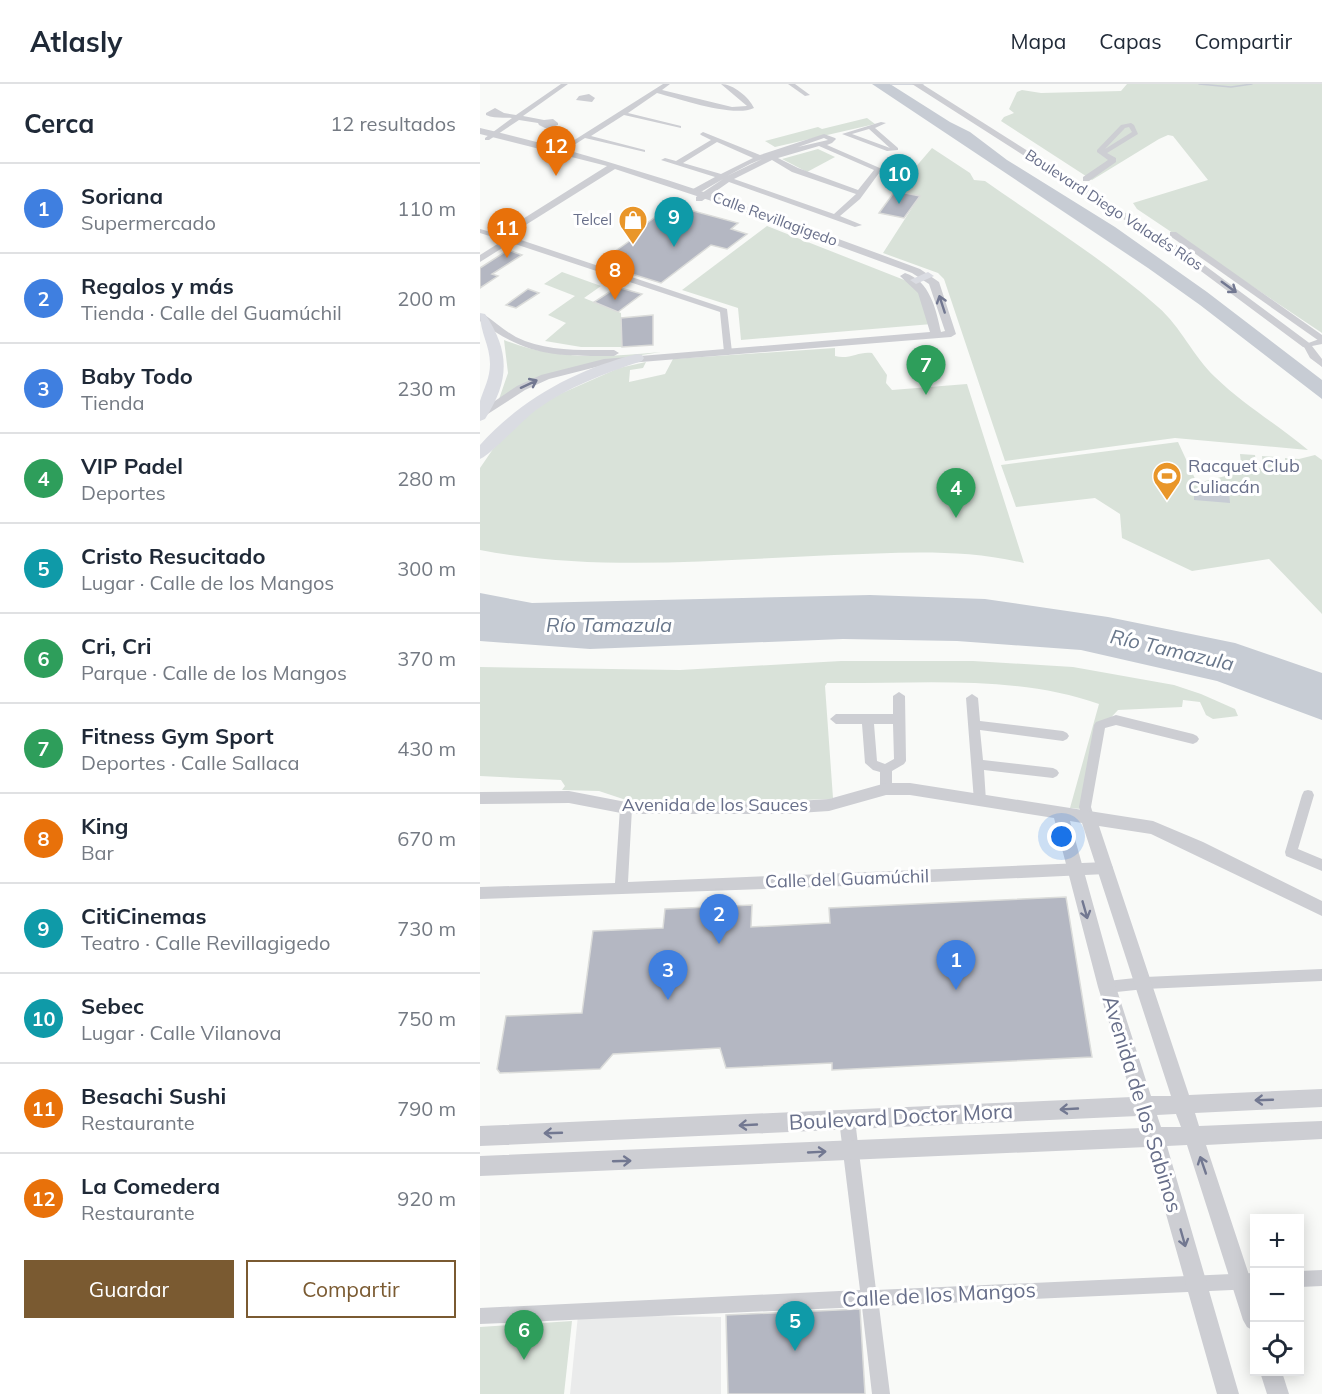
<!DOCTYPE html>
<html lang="es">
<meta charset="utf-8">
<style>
:root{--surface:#fff;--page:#f2f2f3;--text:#1f2937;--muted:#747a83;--line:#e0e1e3;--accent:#7a5a31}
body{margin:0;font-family:Mulish,sans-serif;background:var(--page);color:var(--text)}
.controls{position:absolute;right:18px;bottom:18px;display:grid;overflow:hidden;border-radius:0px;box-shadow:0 3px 15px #0003}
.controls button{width:54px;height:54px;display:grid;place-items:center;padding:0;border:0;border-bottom:2px solid var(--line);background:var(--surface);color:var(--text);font:30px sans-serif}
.you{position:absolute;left:582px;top:753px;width:21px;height:21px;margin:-15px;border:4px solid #fff;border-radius:50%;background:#1a73e8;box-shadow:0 0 0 9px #1a73e833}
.badge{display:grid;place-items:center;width:39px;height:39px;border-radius:50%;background:var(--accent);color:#fff;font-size:20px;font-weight:700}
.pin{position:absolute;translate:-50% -50px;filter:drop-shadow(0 2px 3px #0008)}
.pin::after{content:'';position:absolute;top:32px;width:21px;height:18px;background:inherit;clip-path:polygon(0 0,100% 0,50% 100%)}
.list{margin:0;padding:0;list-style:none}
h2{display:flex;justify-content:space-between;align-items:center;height:78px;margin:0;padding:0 24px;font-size:26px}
h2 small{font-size:20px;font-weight:400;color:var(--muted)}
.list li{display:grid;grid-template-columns:39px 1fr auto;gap:18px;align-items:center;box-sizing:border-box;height:90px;padding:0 24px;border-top:2px solid var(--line)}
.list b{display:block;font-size:22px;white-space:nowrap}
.list p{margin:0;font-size:20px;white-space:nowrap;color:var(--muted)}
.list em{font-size:20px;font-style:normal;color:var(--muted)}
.actions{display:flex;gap:12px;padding:18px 24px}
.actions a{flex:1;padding:14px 0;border:2px solid var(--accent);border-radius:0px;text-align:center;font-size:21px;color:var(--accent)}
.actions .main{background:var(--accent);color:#fff}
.icon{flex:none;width:33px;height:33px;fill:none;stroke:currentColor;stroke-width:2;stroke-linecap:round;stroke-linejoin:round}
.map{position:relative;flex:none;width:842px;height:1310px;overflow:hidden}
header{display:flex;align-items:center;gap:36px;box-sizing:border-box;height:84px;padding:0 30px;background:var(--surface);border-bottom:2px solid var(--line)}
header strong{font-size:28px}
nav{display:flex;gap:33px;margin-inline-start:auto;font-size:21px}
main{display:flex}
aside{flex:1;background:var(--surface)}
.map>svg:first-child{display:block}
.built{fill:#eaebeb}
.green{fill:#d9e2d9}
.water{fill:#c7ccd4}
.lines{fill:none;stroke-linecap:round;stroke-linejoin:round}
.stream{stroke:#c7ccd4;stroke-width:1.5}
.building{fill:#b4b7c2;stroke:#dbdcda;stroke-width:1.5}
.minor{fill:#cdced3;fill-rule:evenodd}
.tertiary{fill:#cdced3;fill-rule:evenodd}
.secondary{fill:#dadce2;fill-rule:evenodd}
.primary{fill:#dadce2;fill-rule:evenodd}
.oneway{stroke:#727891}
.labels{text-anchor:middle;stroke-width:6;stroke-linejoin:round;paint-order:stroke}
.far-street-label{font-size:15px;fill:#686f8a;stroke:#fff}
.far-poi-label{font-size:15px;fill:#686f8a;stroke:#fff;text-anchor:end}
.poi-label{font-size:18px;fill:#686f8a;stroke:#fff;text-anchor:start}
.street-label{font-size:18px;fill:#686f8a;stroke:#fff}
.water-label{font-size:20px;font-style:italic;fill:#69778b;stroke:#fff}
.near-street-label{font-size:21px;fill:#686f8a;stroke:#fff}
</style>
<header>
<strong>Atlasly</strong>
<nav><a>Mapa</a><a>Capas</a><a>Compartir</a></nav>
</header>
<main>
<aside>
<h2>Cerca<small>12 resultados</small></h2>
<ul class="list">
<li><span class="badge" style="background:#3f7fe0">1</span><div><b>Soriana</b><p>Supermercado</p></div><em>110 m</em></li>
<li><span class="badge" style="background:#3f7fe0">2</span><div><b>Regalos y más</b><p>Tienda · Calle del Guamúchil</p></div><em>200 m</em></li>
<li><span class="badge" style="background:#3f7fe0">3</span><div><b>Baby Todo</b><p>Tienda</p></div><em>230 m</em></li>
<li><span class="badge" style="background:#2e9e5b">4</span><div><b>VIP Padel</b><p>Deportes</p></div><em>280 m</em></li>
<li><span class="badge" style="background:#0f9aa8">5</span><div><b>Cristo Resucitado</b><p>Lugar · Calle de los Mangos</p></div><em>300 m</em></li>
<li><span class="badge" style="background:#2e9e5b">6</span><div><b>Cri, Cri</b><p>Parque · Calle de los Mangos</p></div><em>370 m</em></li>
<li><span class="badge" style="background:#2e9e5b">7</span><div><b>Fitness Gym Sport</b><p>Deportes · Calle Sallaca</p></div><em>430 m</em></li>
<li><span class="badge" style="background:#e8710a">8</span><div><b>King</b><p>Bar</p></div><em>670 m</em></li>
<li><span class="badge" style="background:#0f9aa8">9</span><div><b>CitiCinemas</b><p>Teatro · Calle Revillagigedo</p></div><em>730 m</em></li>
<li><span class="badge" style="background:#0f9aa8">10</span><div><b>Sebec</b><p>Lugar · Calle Vilanova</p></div><em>750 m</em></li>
<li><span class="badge" style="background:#e8710a">11</span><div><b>Besachi Sushi</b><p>Restaurante</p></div><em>790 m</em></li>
<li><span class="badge" style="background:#e8710a">12</span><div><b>La Comedera</b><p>Restaurante</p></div><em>920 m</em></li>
</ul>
<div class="actions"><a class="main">Guardar</a><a>Compartir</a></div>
</aside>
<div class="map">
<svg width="842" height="1310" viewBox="0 0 842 1310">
<rect width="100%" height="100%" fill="#f9faf8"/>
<!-- built -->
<polygon class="built" points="98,1231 241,1233 241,1310 90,1310"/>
<!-- green -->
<g class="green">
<polygon points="647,0 842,0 842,249 657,125 653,119 728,96 693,52 688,51 679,55 612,96 521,37 524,33 534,29 529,25 537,8 542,6 561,9 641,7"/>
<polygon points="387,34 395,40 295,63 285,57 338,43 342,45"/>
<path d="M 452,64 L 490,89 L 494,96 L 505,97 C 563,138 625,176 678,223 C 701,243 713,272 735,293 C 764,321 798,341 828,366 L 695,354 L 525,377 L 464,195 L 458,189 L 403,169 L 439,113 L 415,107 Z"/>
<polygon points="338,65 355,73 327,88 302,75"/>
<polygon points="287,142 437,201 452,240 261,256 258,224 202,206"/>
<polygon points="82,188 121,202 104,214 141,229 142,263 101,263 65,257 86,239 68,231 95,212 64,200"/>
<path d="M 24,256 C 76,277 127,273 181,268 L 116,278 L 84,286 L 18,318 L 28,289 Z"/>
<path d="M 355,264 L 355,272 C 369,276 379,267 392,269 L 407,291 L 406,299 L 412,306 L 487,300 L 544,479 C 481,464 417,469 354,471 C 237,476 116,488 0,466 L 0,384 L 13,365 L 53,326 L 80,310 L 139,284 L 166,278 L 163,284 L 150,286 L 149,298 L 185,290 L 193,275 Z"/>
<polygon points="698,358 717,399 762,388 760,370 775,371 777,385 783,383 782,372 796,373 798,380 805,378 805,374 819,375 835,371 842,376 842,530 789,475 712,487 642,454 640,430 615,414 536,423 521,381"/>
<path d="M 361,577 L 493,577 L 593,583 L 694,601 L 721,610 L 755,625 L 758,632 L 733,635 L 726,631 L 720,618 L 703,616 L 702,623 L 638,626 L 625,640 L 601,725 L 590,724 L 619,620 C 536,590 435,600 347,599 L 345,602 L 353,714 L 350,715 L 161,721 L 119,707 L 82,706 L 85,702 L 81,696 L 0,692 L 0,583 L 200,586 Z"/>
<polygon points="92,1237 84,1310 0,1310 0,1243"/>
</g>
<!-- water -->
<g class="water">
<polygon points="392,0 410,0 470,38 490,48 527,76 635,143 727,208 842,296 842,315 720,221 668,184"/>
<polygon points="714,405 749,408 750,419 714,416"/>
<polygon points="0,509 52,519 390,511 505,515 628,533 755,559 842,589 842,636 737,597 601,566 477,557 363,555 110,565 0,557"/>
</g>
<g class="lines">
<!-- stream -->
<g class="stream">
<polyline points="411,0 443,0"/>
<polyline points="719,0 751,3 772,0"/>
</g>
</g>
<!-- building -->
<g class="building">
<polygon points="415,107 440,112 424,134 399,129"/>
<polygon points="188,124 200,128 206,125 258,139 251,145 267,150 247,165 231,161 181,199 132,184 147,173 134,168 158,151 153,149"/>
<polygon points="28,166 42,171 12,190 18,192 0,204 0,184"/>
<polygon points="137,203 162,210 138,228 114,218"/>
<polygon points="48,205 59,209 36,224 26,221"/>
<polygon points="173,231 173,261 142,263 141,234"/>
<polygon points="586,813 612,973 352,986 352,979 246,984 240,964 133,970 120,985 20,989 17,985 26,932 102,929 113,847 183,844 185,825 272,821 271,843 350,839 349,824"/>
<polygon points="380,1225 385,1310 248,1310 246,1231"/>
</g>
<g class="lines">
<!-- minor -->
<g class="minor">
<path d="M 81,0 L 88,0 L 43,32 L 64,36 L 73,35 L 78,39 L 78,41 L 67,45 L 59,41 L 58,39 L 39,36 L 9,56 L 5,56 L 5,54 L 32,34 C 23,33 14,35 6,31 L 6,29 L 15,24 L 24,29 L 36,31 Z"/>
<path d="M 183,0 L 190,0 L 182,6 L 252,23 L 267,22 L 241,0 C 253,0 269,13 274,24 C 254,34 200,15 177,9 L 148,29 L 201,42 L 201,44 L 144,31 L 111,52 L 165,66 L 165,68 L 105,54 L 83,68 L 77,67 Z"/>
<polygon points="308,0 315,0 330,11 325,12"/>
<polygon points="109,10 115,14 112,18 96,16 99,12"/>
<path d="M 401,38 L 406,39 L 395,44 L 418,64 L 418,66 L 407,67 L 362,50 ZM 389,45 L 410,64 L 372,50 Z"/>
<path d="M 651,39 L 654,41 L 658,50 L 627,69 L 636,74 L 636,78 L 609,97 L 603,97 L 603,93 L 628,76 L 617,68 L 617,66 L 641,41 ZM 649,43 L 652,48 L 625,65 L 645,44 Z"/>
<path d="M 223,48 L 280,71 L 344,50 L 355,54 L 356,55 L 352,59 L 347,61 L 402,85 L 380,115 L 360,132 L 382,141 L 375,143 L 249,98 L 222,117 L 216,117 L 216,113 L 243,95 L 219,109 L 213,109 L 213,105 L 235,93 L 181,76 L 185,74 L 196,77 L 231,56 L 221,51 L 220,50 ZM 344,54 L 348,56 L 318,63 ZM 237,58 L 273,74 L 241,90 L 203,79 ZM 339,62 L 394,86 L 378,106 L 318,84 L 298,74 ZM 282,75 L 247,92 L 270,80 ZM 292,76 L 312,88 L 376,110 L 354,130 L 254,95 Z"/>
<polygon points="0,145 22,151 23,153 19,155 0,149"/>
<polygon points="29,154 35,154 247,225 252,268 248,271 244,268 240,228 29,158"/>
<polygon points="842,254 842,260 832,262 842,275 842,283 830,274 823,261"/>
<path d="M 419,608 L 425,612 L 426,677 L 424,680 L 412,687 L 412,705 L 410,709 L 402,709 L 400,705 L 400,688 L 393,686 L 385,679 L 382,640 L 356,640 L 350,635 L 356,630 L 413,630 L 413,612 ZM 394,640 L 413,640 L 414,675 L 405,680 L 397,677 Z"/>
<polygon points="492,610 498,614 500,637 583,647 587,649 589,652 587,655 583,657 500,646 503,676 573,684 577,686 579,689 577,692 573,694 504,686 506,717 504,721 496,721 494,717 486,614"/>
<polygon points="636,631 713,650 717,652 719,655 717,658 713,660 636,641 625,644 611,723 614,733 612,737 608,738 604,737 599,723 614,641 616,638"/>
<polygon points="828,706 832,707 834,711 818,765 842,775 842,787 806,772 805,768 822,711 824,707"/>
<polygon points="146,719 150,720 152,724 148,798 626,778 631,780 633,784 631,788 626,790 365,802 0,815 0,803 135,799 140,724 142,720"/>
<polygon points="842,885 842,897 665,905 627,909 622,908 620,903 622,898 627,897 665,893"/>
<polygon points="367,1028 372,1031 375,1036 396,1206 774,1189 774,1205 399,1222 410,1310 392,1310 382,1223 0,1240 0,1224 380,1206 359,1036 362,1031"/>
<polygon points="842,1186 842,1202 820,1203 820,1187"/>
</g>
<!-- tertiary -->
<g class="tertiary">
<polygon points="432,0 442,0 704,166 832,261 827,264 823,263 698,170"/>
<path d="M 0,44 C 151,79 295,131 440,185 L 459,198 L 476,250 L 471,253 L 124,281 L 69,295 L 45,306 L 0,335 L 0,327 L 37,302 L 61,291 L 124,275 L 450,248 L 438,209 L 420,192 L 425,189 C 450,197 456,225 461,248 L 465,247 L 449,200 L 432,189 L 271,130 L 135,85 L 25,154 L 19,154 L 19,150 L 127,82 L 0,50 Z"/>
<polygon points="690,148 696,148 842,251 842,259 690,152"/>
<polygon points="19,159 27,161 0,178 0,171"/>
<path d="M 0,230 L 5,231 C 15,238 25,247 36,253 C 66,268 102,266 134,266 L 139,269 L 134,272 C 77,272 47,273 0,237 Z"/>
<path d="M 406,699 L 430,699 L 673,737 L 723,758 L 842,817 L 842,832 L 671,750 L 619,742 L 709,1011 L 842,1005 L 842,1023 L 715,1029 L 719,1042 L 842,1037 L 842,1055 L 726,1061 L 774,1206 L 774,1247 L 767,1243 L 763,1236 L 707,1061 L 687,1062 L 759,1310 L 737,1310 L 667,1063 L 0,1092 L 0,1072 L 662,1044 L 658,1032 L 0,1062 L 0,1042 L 652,1013 L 618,903 L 574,734 L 430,711 L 406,711 L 349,727 L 303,730 L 146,730 L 89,719 L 0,720 L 0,708 L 89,707 L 146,718 L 303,718 L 349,715 ZM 590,737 L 602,739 L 691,1012 L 671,1012 L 636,903 ZM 696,1030 L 701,1043 L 681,1043 L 677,1031 Z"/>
<polygon points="780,1288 802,1288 809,1310 787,1310"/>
</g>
<!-- secondary -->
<polygon class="secondary" points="448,188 454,192 436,200 430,196"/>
<!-- primary -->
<g class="primary">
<path d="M 0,229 L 5,230 C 30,267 30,297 5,335 L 0,337 C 0,330 0,323 0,317 C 4,304 10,294 10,280 C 10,261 0,249 0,229 Z"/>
<path d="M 157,270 L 162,271 L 164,274 L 162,277 C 125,289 88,303 56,326 C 44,335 8,373 0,375 L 0,361 C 41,315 97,285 157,270 Z"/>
</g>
</g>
<!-- one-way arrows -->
<defs><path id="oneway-shaft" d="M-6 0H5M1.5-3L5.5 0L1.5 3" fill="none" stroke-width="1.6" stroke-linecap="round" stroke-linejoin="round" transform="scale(1.5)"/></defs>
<g class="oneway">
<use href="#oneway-shaft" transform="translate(749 203) rotate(36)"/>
<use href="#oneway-shaft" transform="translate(462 220) rotate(-108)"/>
<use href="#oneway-shaft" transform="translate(49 300) rotate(-25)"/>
<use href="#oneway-shaft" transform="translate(605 826) rotate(74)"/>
<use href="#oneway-shaft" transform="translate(784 1016) rotate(178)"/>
<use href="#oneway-shaft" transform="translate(589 1025) rotate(177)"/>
<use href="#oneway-shaft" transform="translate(268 1041) rotate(177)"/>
<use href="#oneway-shaft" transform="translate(73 1049) rotate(178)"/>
<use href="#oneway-shaft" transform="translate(337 1068) rotate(-3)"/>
<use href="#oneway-shaft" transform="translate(142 1077) rotate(-2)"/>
<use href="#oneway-shaft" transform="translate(723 1081) rotate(-109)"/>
<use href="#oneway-shaft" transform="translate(703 1154) rotate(74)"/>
</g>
<!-- icons -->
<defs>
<g id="shop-pin" transform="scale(1.5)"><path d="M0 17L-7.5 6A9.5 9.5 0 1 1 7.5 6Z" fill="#e99629" stroke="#fff"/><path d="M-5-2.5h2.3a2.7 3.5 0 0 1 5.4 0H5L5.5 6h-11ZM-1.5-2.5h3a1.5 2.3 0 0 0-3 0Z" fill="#fff"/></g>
<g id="stadium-pin" transform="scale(1.5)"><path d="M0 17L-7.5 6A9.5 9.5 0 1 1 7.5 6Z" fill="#e99629" stroke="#fff"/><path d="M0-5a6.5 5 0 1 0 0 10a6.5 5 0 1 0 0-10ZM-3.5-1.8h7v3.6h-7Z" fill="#fff"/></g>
</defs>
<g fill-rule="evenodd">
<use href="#shop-pin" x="153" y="136"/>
<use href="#stadium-pin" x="687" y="392"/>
</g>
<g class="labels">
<!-- far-street labels -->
<g class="far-street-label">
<text transform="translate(634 126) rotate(33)" y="5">Boulevard Diego Valadés Ríos</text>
<text transform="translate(295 135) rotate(20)" y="5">Calle Revillagigedo</text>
</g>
<!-- far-poi labels -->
<g class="far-poi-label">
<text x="132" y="141">Telcel</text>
</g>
<!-- poi labels -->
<g class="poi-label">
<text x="708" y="388">Racquet Club<tspan x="708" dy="21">Culiacán</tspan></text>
</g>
<!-- street labels -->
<g class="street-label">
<text x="235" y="727">Avenida de los Sauces</text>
<text transform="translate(367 795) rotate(-2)" y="6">Calle del Guamúchil</text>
</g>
<!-- water labels -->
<g class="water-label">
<text x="129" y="548">Río Tamazula</text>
<text transform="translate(692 566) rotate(13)" y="7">Río Tamazula</text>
</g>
<!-- near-street labels -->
<g class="near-street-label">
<text transform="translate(662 1020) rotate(73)" y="7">Avenida de los Sabinos</text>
<text transform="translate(421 1033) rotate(-3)" y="7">Boulevard Doctor Mora</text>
<text transform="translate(459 1211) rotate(-3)" y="7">Calle de los Mangos</text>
</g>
</g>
</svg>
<div class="controls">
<button>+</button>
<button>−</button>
<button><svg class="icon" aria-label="locate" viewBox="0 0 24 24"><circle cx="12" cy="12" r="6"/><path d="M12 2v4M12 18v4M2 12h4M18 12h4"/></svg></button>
</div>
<div class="you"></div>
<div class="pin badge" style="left:476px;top:906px;background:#3f7fe0">1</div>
<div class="pin badge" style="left:239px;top:860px;background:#3f7fe0">2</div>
<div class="pin badge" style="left:188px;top:916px;background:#3f7fe0">3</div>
<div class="pin badge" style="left:476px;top:434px;background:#2e9e5b">4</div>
<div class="pin badge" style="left:315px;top:1267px;background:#0f9aa8">5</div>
<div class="pin badge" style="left:44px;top:1276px;background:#2e9e5b">6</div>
<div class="pin badge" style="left:446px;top:311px;background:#2e9e5b">7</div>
<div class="pin badge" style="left:135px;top:216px;background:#e8710a">8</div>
<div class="pin badge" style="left:194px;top:163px;background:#0f9aa8">9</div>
<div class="pin badge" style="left:419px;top:120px;background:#0f9aa8">10</div>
<div class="pin badge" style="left:27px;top:174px;background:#e8710a">11</div>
<div class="pin badge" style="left:76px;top:92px;background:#e8710a">12</div>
</div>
</main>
